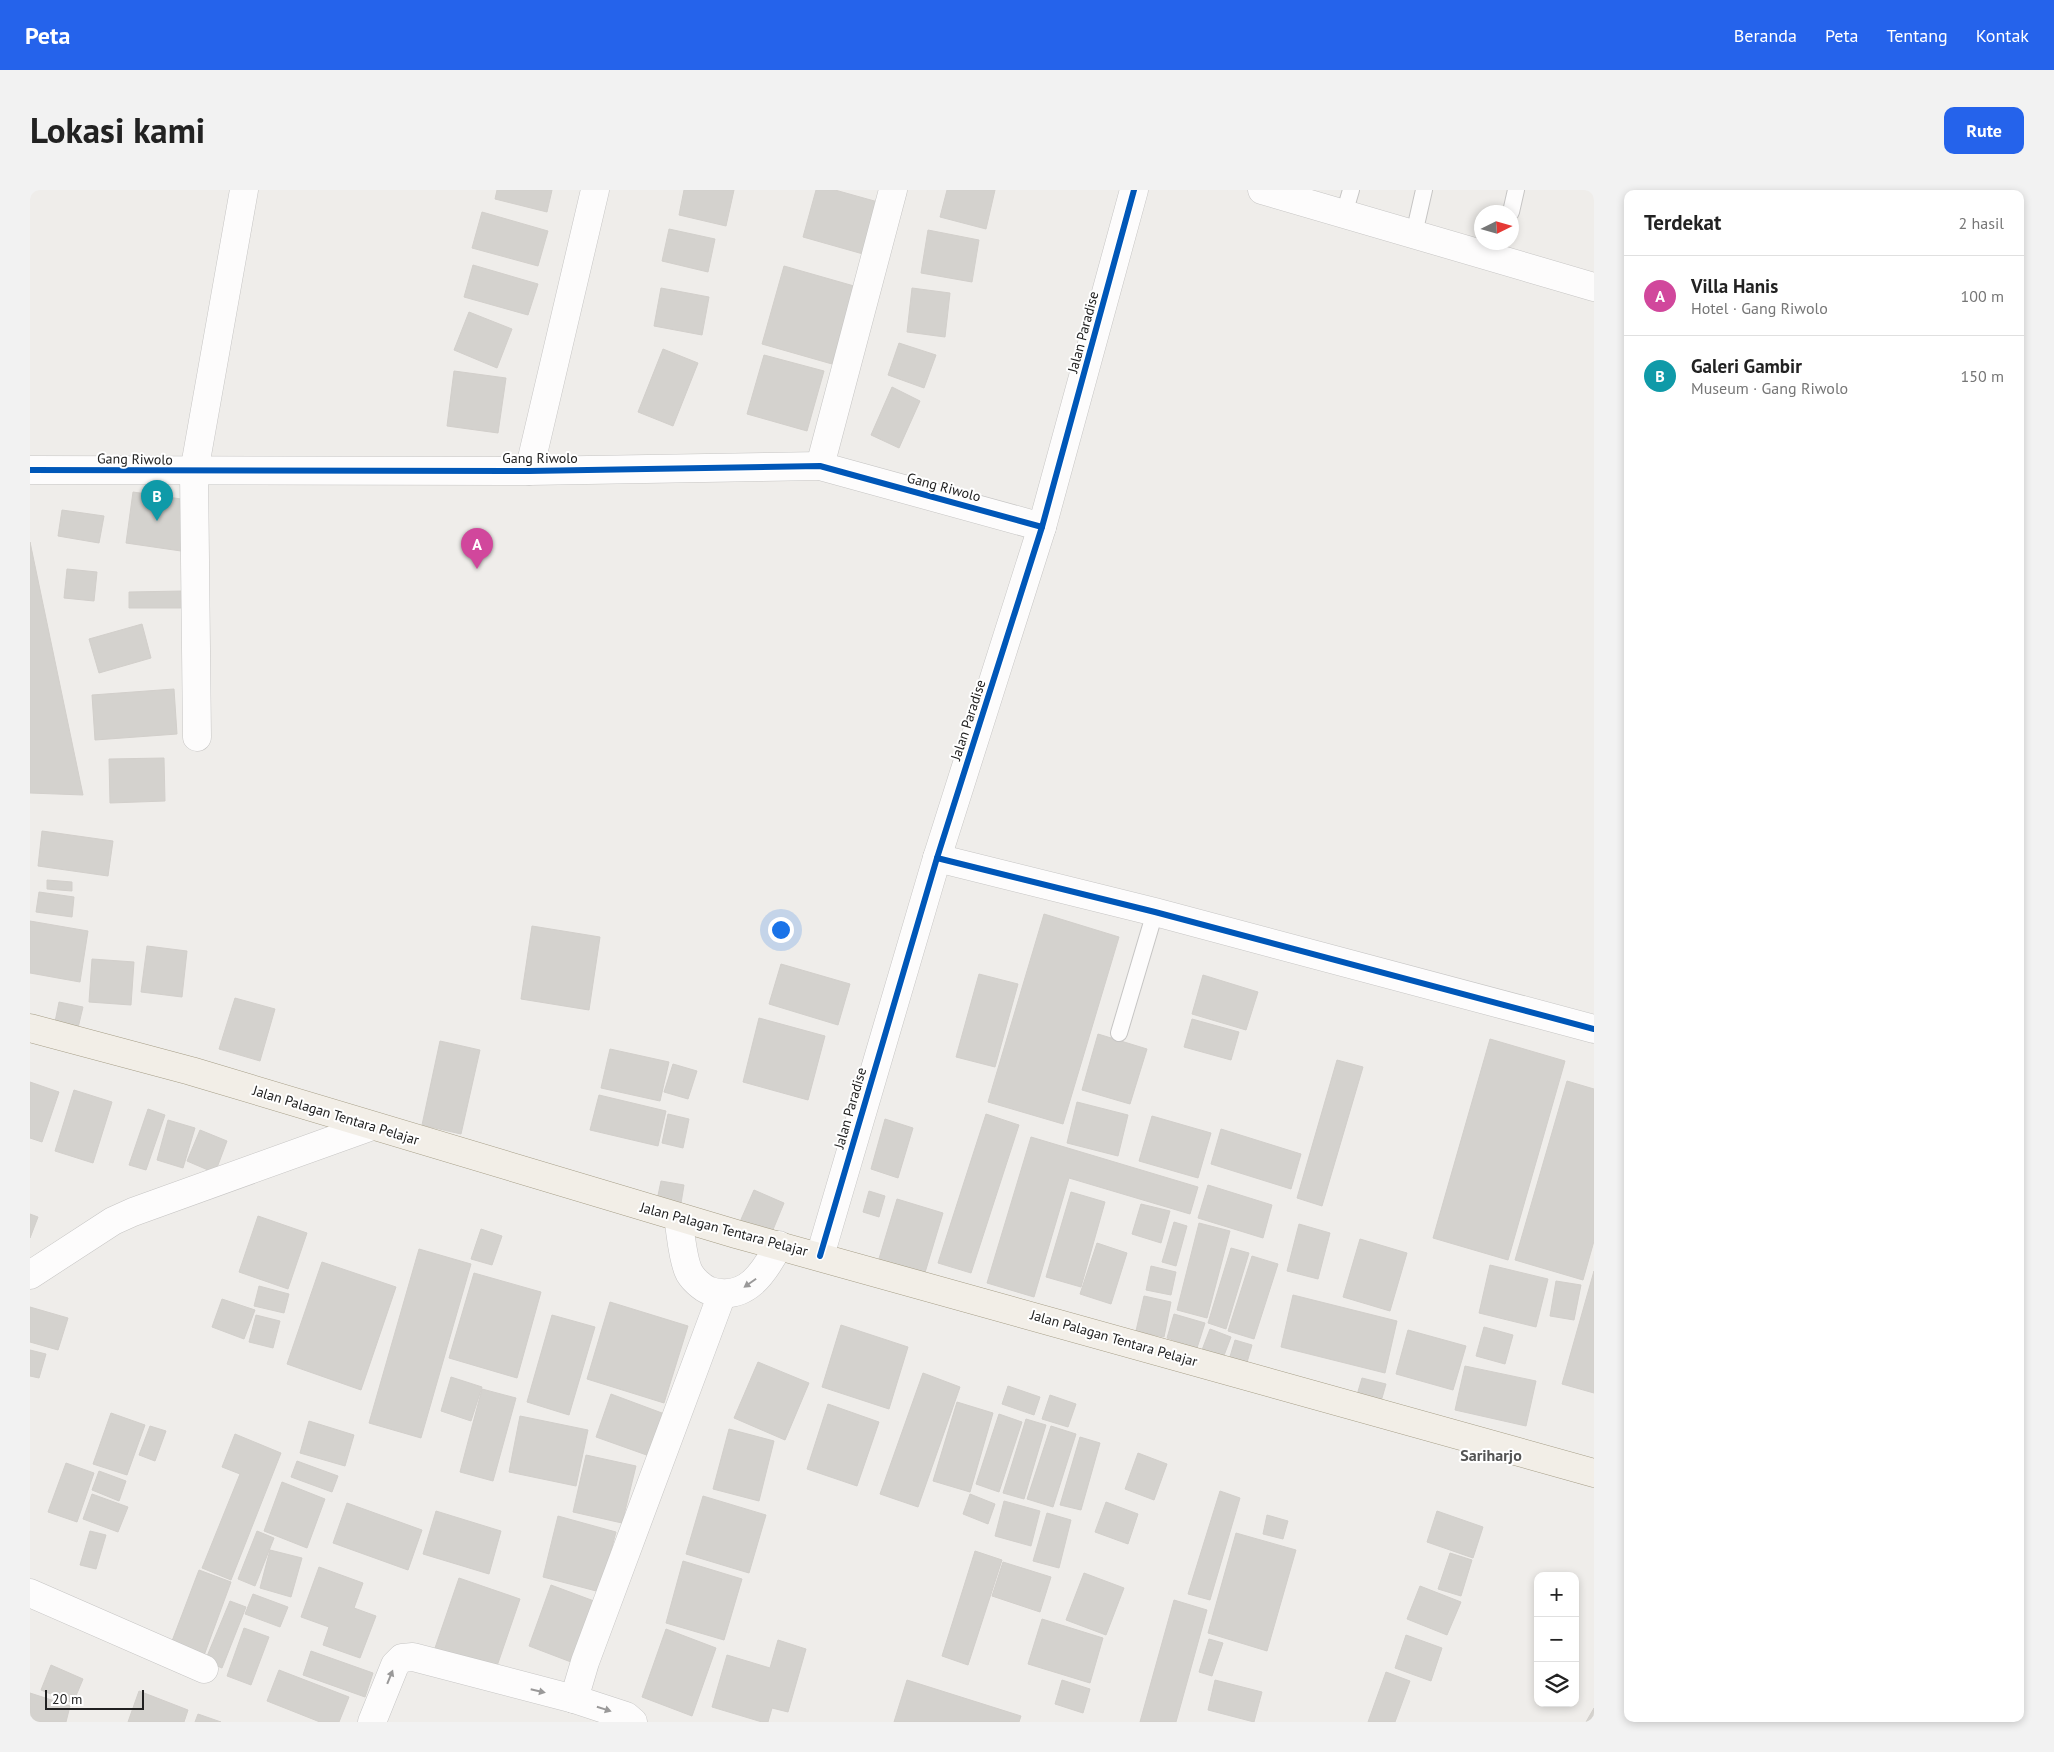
<!DOCTYPE html>
<html lang="id">
<meta charset="utf-8">
<style>
:root{--surface:#fff;--page:#f2f2f2;--text:#222;--muted:#767676;--line:#e0e0e0;--accent:#2563eb}
body{margin:0;font-family:"PT Sans",sans-serif;background:var(--page);color:var(--text)}
.controls{position:absolute;right:15px;bottom:15px;display:grid;overflow:hidden;border-radius:10px;box-shadow:0 2px 8px #0003}
.controls button{width:45px;height:45px;display:grid;place-items:center;padding:0;border:0;border-bottom:1px solid var(--line);background:var(--surface);color:var(--text);font:25px sans-serif}
.compass{position:absolute;left:1444px;top:15px;width:45px;height:45px;border-radius:50%;background:var(--surface);box-shadow:0 2px 8px #0003;rotate:85deg}
.scale{position:absolute;left:15px;bottom:12px;width:99px;box-sizing:border-box;padding-left:5px;border:2px solid #212121;border-top:0;font-size:14px;line-height:18px;white-space:nowrap;color:#212121;-webkit-text-stroke:4px #fff;paint-order:stroke}
.you{position:absolute;left:750px;top:739px;width:18px;height:18px;margin:-12px;border:4px solid #fff;border-radius:50%;background:#1a73e8;box-shadow:0 0 0 8px #1a73e833}
.badge{display:grid;place-items:center;width:32px;height:32px;border-radius:50%;background:var(--accent);color:#fff;font-size:16px;font-weight:700}
.pin{position:absolute;translate:-50% -41px;filter:drop-shadow(0 1px 2px #0008)}
.pin::after{content:'';position:absolute;top:26px;width:18px;height:15px;background:inherit;clip-path:polygon(0 0,100% 0,50% 100%)}
.list{margin:0;padding:0;list-style:none}
h2{display:flex;justify-content:space-between;align-items:center;height:65px;margin:0;padding:0 20px;font-size:21px}
h2 small{font-size:16px;font-weight:400;color:var(--muted)}
.list li{display:grid;grid-template-columns:32px 1fr auto;gap:15px;align-items:center;box-sizing:border-box;height:80px;padding:0 20px;border-top:1px solid var(--line)}
.list b{display:block;font-size:19px;white-space:nowrap}
.list p{margin:0;font-size:16px;white-space:nowrap;color:var(--muted)}
.list em{font-size:16px;font-style:normal;color:var(--muted)}
.icon{flex:none;width:28px;height:28px;fill:none;stroke:currentColor;stroke-width:2;stroke-linecap:round;stroke-linejoin:round}
.map{position:relative;flex:none;width:1564px;height:1532px;overflow:hidden;border-radius:10px}
header{display:flex;align-items:center;gap:30px;box-sizing:border-box;height:70px;padding:0 25px;background:var(--accent);color:#fff}
header strong{font-size:24px}
nav{display:flex;gap:28px;margin-inline-start:auto;font-size:18px}
.intro{display:flex;align-items:center;justify-content:space-between;box-sizing:border-box;height:120px;padding:0 30px}
h1{margin:0;font-size:35px}
.button{padding:12px 22px;border-radius:10px;background:var(--accent);color:#fff;font-size:18px;font-weight:700}
main{display:flex;gap:30px;padding:0 30px}
aside{flex:1;background:var(--surface);border-radius:10px;box-shadow:0 2px 8px #0003}
.map>svg:first-child{display:block}
.building{fill:#d4d2ce;stroke:#d2cfcb}
.lines{fill:none;stroke-linecap:round;stroke-linejoin:round}
.lane-casing{stroke:#c6c5c4;stroke-width:18}
.street-casing{stroke:#c6c5c4;stroke-width:29}
.primary-casing{stroke:#a59d86;stroke-width:29}
.lane{stroke:#fdfcfc;stroke-width:16}
.street{stroke:#fdfcfc;stroke-width:28}
.primary{stroke:#f2eee7;stroke-width:28}
.cycleway-casing{stroke:#fff;stroke-width:9}
.cycleway{stroke:#0057b8;stroke-width:6}
.oneway{fill:#9a9999}
.labels{text-anchor:middle;stroke-width:4;stroke-linejoin:round;paint-order:stroke}
.street-label{font-size:14px;fill:#212121;stroke:#fff}
.quarter-label{font-size:16px;font-weight:bold;fill:#545454;stroke:#fff}
</style>
<header>
<strong>Peta</strong>
<nav><a>Beranda</a><a>Peta</a><a>Tentang</a><a>Kontak</a></nav>
</header>
<div class="intro"><h1>Lokasi kami</h1><a class="button">Rute</a></div>
<main>
<div class="map">
<svg width="1564" height="1532" viewBox="0 0 1564 1532">
<rect width="100%" height="100%" fill="#efedea"/>
<!-- building -->
<g class="building">
<polygon points="467,0 522,0 517,22 465,9"/>
<polygon points="654,0 704,0 696,36 649,25"/>
<polygon points="786,0 805,0 848,12 833,64 773,47"/>
<polygon points="917,0 965,0 956,39 910,27"/>
<polygon points="452,22 518,41 508,76 442,58"/>
<polygon points="639,39 685,49 678,82 632,71"/>
<polygon points="898,40 949,50 942,92 891,83"/>
<polygon points="443,75 508,94 498,125 434,107"/>
<polygon points="754,76 824,96 802,174 732,154"/>
<polygon points="631,98 679,107 672,145 624,136"/>
<polygon points="882,98 920,103 915,147 877,142"/>
<polygon points="439,122 482,139 467,178 424,160"/>
<polygon points="869,153 906,165 894,198 858,185"/>
<polygon points="633,159 668,173 643,236 608,222"/>
<polygon points="734,165 794,181 777,241 717,224"/>
<polygon points="424,181 476,188 468,243 417,236"/>
<polygon points="862,197 890,211 869,258 841,245"/>
<polygon points="103,302 158,310 151,361 96,353"/>
<polygon points="32,320 74,326 69,353 28,346"/>
<polygon points="0,352 53,605 0,603"/>
<polygon points="37,379 67,382 64,411 34,408"/>
<polygon points="153,401 152,418 99,418 99,402"/>
<polygon points="112,434 121,468 69,483 59,449"/>
<polygon points="144,499 147,544 65,550 62,505"/>
<polygon points="134,568 135,611 80,613 79,569"/>
<polygon points="12,641 83,651 78,686 8,676"/>
<polygon points="17,690 42,692 42,701 17,699"/>
<polygon points="9,702 44,707 42,727 6,722"/>
<polygon points="1014,724 1089,747 1033,934 958,912"/>
<polygon points="0,731 58,741 50,792 0,783"/>
<polygon points="502,736 570,747 559,820 491,809"/>
<polygon points="117,756 157,761 152,807 111,802"/>
<polygon points="62,769 104,772 101,815 59,812"/>
<polygon points="751,774 820,794 808,835 739,814"/>
<polygon points="949,784 988,794 965,877 926,867"/>
<polygon points="1173,785 1228,802 1216,840 1162,824"/>
<polygon points="205,808 245,819 230,871 189,859"/>
<polygon points="29,812 53,817 47,842 24,837"/>
<polygon points="729,828 795,846 778,910 713,892"/>
<polygon points="1162,829 1209,842 1201,870 1154,857"/>
<polygon points="1068,844 1117,859 1100,914 1052,900"/>
<polygon points="1460,849 1535,871 1478,1070 1403,1048"/>
<polygon points="410,851 450,860 431,944 392,935"/>
<polygon points="580,859 639,872 630,911 571,898"/>
<polygon points="1307,870 1333,877 1292,1016 1267,1008"/>
<polygon points="643,874 667,881 658,909 634,902"/>
<polygon points="1537,891 1564,899 1564,1051 1553,1090 1485,1070"/>
<polygon points="0,892 29,902 12,952 0,948"/>
<polygon points="44,900 82,912 63,973 25,961"/>
<polygon points="569,905 636,921 628,956 560,940"/>
<polygon points="1047,912 1098,925 1088,966 1037,953"/>
<polygon points="118,919 135,925 116,980 99,975"/>
<polygon points="638,924 659,929 653,958 632,953"/>
<polygon points="956,924 989,935 941,1083 908,1073"/>
<polygon points="1122,926 1181,943 1168,988 1109,971"/>
<polygon points="855,929 883,938 868,988 841,979"/>
<polygon points="138,930 165,938 153,978 127,970"/>
<polygon points="1191,939 1271,964 1261,999 1181,974"/>
<polygon points="170,940 197,951 185,983 157,971"/>
<polygon points="1001,947 1168,997 1160,1024 1039,988 1004,1107 957,1093"/>
<polygon points="631,991 654,995 650,1019 626,1015"/>
<polygon points="1178,995 1242,1015 1233,1048 1168,1028"/>
<polygon points="724,1000 754,1013 740,1047 709,1034"/>
<polygon points="839,1001 855,1006 849,1027 833,1022"/>
<polygon points="1041,1002 1075,1012 1051,1097 1016,1087"/>
<polygon points="867,1009 913,1023 894,1086 848,1072"/>
<polygon points="1111,1014 1140,1021 1131,1053 1102,1044"/>
<polygon points="0,1024 8,1027 0,1048"/>
<polygon points="228,1026 277,1043 258,1099 209,1082"/>
<polygon points="1144,1032 1157,1036 1146,1076 1132,1072"/>
<polygon points="1169,1033 1200,1041 1177,1128 1147,1120"/>
<polygon points="1269,1034 1300,1043 1288,1089 1257,1081"/>
<polygon points="451,1039 472,1046 462,1075 441,1069"/>
<polygon points="1330,1049 1377,1063 1360,1121 1313,1107"/>
<polygon points="1067,1053 1097,1063 1081,1114 1050,1104"/>
<polygon points="1201,1058 1219,1063 1196,1139 1178,1133"/>
<polygon points="389,1059 441,1074 391,1248 339,1233"/>
<polygon points="1222,1066 1248,1074 1224,1149 1198,1141"/>
<polygon points="292,1072 366,1097 331,1200 257,1174"/>
<polygon points="1460,1075 1518,1089 1506,1137 1449,1123"/>
<polygon points="1121,1076 1146,1082 1141,1105 1116,1100"/>
<polygon points="1564,1081 1564,1203 1532,1194"/>
<polygon points="444,1083 511,1102 487,1188 419,1168"/>
<polygon points="1526,1091 1551,1095 1544,1130 1520,1126"/>
<polygon points="229,1096 259,1104 254,1123 224,1116"/>
<polygon points="1263,1105 1367,1131 1355,1183 1251,1157"/>
<polygon points="1114,1106 1141,1112 1134,1147 1106,1141"/>
<polygon points="192,1109 225,1120 214,1149 182,1137"/>
<polygon points="580,1112 658,1136 634,1213 557,1189"/>
<polygon points="0,1117 38,1128 28,1160 0,1152"/>
<polygon points="1144,1124 1175,1133 1167,1158 1137,1148"/>
<polygon points="226,1125 250,1131 243,1158 219,1152"/>
<polygon points="522,1125 565,1137 539,1225 497,1212"/>
<polygon points="811,1135 878,1157 859,1219 792,1197"/>
<polygon points="1454,1137 1483,1145 1475,1174 1446,1166"/>
<polygon points="1180,1139 1201,1147 1193,1168 1172,1160"/>
<polygon points="1378,1140 1436,1156 1423,1200 1366,1184"/>
<polygon points="1205,1150 1222,1155 1216,1176 1199,1170"/>
<polygon points="0,1160 16,1164 9,1188 0,1186"/>
<polygon points="728,1172 779,1193 755,1250 704,1228"/>
<polygon points="1435,1176 1506,1191 1496,1236 1425,1220"/>
<polygon points="893,1183 930,1197 888,1317 850,1304"/>
<polygon points="421,1187 452,1197 441,1231 411,1221"/>
<polygon points="1332,1188 1356,1194 1348,1222 1324,1215"/>
<polygon points="978,1196 1010,1207 1004,1225 972,1214"/>
<polygon points="452,1199 486,1208 463,1291 430,1282"/>
<polygon points="581,1204 640,1226 625,1268 566,1247"/>
<polygon points="1020,1205 1046,1214 1038,1237 1012,1229"/>
<polygon points="927,1212 963,1223 940,1302 903,1291"/>
<polygon points="798,1214 849,1232 827,1296 777,1279"/>
<polygon points="81,1223 115,1235 97,1285 63,1274"/>
<polygon points="969,1224 992,1232 969,1302 946,1294"/>
<polygon points="490,1226 558,1240 546,1296 479,1282"/>
<polygon points="996,1229 1016,1235 994,1309 973,1303"/>
<polygon points="279,1231 324,1245 315,1276 270,1263"/>
<polygon points="120,1236 136,1241 125,1271 109,1265"/>
<polygon points="1021,1236 1046,1244 1023,1317 997,1309"/>
<polygon points="699,1239 744,1251 729,1311 683,1299"/>
<polygon points="205,1244 251,1263 201,1390 172,1378 210,1284 192,1277"/>
<polygon points="1050,1247 1070,1253 1051,1320 1030,1315"/>
<polygon points="1108,1263 1137,1274 1124,1310 1095,1299"/>
<polygon points="556,1265 606,1276 592,1333 543,1322"/>
<polygon points="267,1271 308,1286 302,1302 261,1287"/>
<polygon points="36,1273 64,1283 47,1332 18,1322"/>
<polygon points="69,1281 96,1291 89,1311 62,1300"/>
<polygon points="252,1292 295,1309 277,1358 234,1341"/>
<polygon points="1190,1301 1210,1308 1180,1410 1158,1404"/>
<polygon points="62,1304 98,1317 88,1342 53,1329"/>
<polygon points="940,1304 965,1314 958,1334 933,1324"/>
<polygon points="673,1306 736,1325 719,1383 656,1364"/>
<polygon points="974,1311 1010,1321 1001,1356 965,1346"/>
<polygon points="1076,1312 1108,1324 1098,1354 1065,1342"/>
<polygon points="317,1313 392,1340 378,1380 303,1353"/>
<polygon points="406,1321 471,1341 459,1384 393,1364"/>
<polygon points="1407,1321 1453,1337 1443,1368 1397,1352"/>
<polygon points="1017,1323 1041,1330 1029,1378 1003,1371"/>
<polygon points="1237,1325 1258,1331 1253,1349 1233,1344"/>
<polygon points="528,1326 586,1342 570,1402 513,1387"/>
<polygon points="60,1341 76,1345 66,1379 50,1375"/>
<polygon points="227,1341 244,1348 225,1396 208,1389"/>
<polygon points="1206,1343 1266,1360 1237,1461 1178,1443"/>
<polygon points="240,1360 272,1368 261,1407 230,1398"/>
<polygon points="945,1361 972,1370 938,1475 912,1466"/>
<polygon points="1420,1363 1442,1370 1431,1406 1408,1399"/>
<polygon points="653,1371 712,1389 694,1450 636,1433"/>
<polygon points="973,1372 1021,1387 1010,1422 962,1406"/>
<polygon points="289,1377 333,1393 324,1418 346,1426 330,1468 293,1455 299,1437 271,1427"/>
<polygon points="169,1380 201,1392 172,1471 139,1459"/>
<polygon points="1054,1383 1094,1398 1076,1445 1036,1430"/>
<polygon points="429,1388 490,1409 466,1479 405,1458"/>
<polygon points="521,1395 564,1411 541,1472 499,1456"/>
<polygon points="1390,1396 1431,1412 1417,1445 1377,1429"/>
<polygon points="223,1404 258,1417 250,1437 215,1424"/>
<polygon points="1144,1410 1177,1420 1146,1532 1110,1532"/>
<polygon points="200,1411 216,1417 192,1478 175,1471"/>
<polygon points="1012,1429 1073,1448 1060,1493 998,1474"/>
<polygon points="214,1438 239,1447 221,1495 197,1486"/>
<polygon points="636,1439 686,1458 662,1526 612,1507"/>
<polygon points="1376,1445 1412,1458 1401,1491 1365,1478"/>
<polygon points="1179,1449 1193,1453 1182,1486 1169,1482"/>
<polygon points="748,1450 776,1459 758,1522 742,1518 738,1532 732,1532 682,1517 697,1465 740,1478"/>
<polygon points="281,1461 343,1483 335,1507 273,1485"/>
<polygon points="21,1475 53,1489 43,1513 11,1500"/>
<polygon points="249,1480 319,1507 309,1532 290,1532 237,1511"/>
<polygon points="1356,1482 1380,1491 1365,1532 1338,1532"/>
<polygon points="877,1490 991,1526 989,1532 864,1532"/>
<polygon points="1032,1490 1060,1499 1053,1523 1025,1514"/>
<polygon points="1185,1490 1232,1502 1224,1532 1178,1520"/>
<polygon points="109,1501 158,1520 154,1532 98,1532"/>
<polygon points="0,1503 40,1516 36,1532 0,1532"/>
<polygon points="1564,1518 1564,1532 1556,1532"/>
<polygon points="168,1524 191,1532 165,1532"/>
</g>
<g class="lines">
<!-- lane casing -->
<g class="lane-casing">
<g id="lane">
<polyline points="1481,22 1486,0"/>
<polyline points="1314,24 1321,0"/>
<polyline points="1384,44 1394,0"/>
<polyline points="1089,843 1125,722"/>
</g>
</g>
<!-- street casing -->
<g class="street-casing">
<g id="street">
<polyline points="1232,0 1564,97"/>
<polyline points="790,276 863,0"/>
<polyline points="0,280 499,281 790,276 1012,337"/>
<polyline points="499,281 565,0"/>
<polyline points="167,547 164,282 214,0"/>
<polyline points="907,668 1125,722 1564,839"/>
<path d="M 648,1027 C 651,1044 652,1065 658,1080 C 661,1088 672,1098 680,1101 C 716,1112 734,1083 749,1055"/>
<polyline points="790,1066 907,668 1012,337 1104,0"/>
<polyline points="0,1085 83,1031 103,1022 342,936"/>
<polyline points="0,1403 174,1479"/>
<polyline points="544,1509 555,1472 692,1104"/>
<polyline points="342,1532 365,1475 372,1468 383,1467 544,1509 596,1526 603,1532"/>
</g>
</g>
<!-- primary casing -->
<g class="primary-casing">
<polyline id="primary" points="0,838 161,881 706,1044 1564,1283"/>
</g>
<!-- lane -->
<use href="#lane" class="lane"/>
<!-- street -->
<use href="#street" class="street"/>
<!-- primary -->
<use href="#primary" class="primary"/>
<!-- cycleway casing -->
<g class="cycleway-casing">
<g id="cycleway">
<polyline points="0,280 499,281 790,276 1012,337"/>
<polyline points="907,668 1125,722 1564,839"/>
<polyline points="790,1066 907,668 1012,337 1104,0"/>
</g>
</g>
<!-- cycleway -->
<use href="#cycleway" class="cycleway"/>
</g>
<!-- one-way arrows -->
<defs><path id="oneway-solid" d="M-6-.8H1V-3.2L6.5 0L1 3.2V.8H-6Z" transform="scale(1.25)"/></defs>
<g class="oneway">
<use href="#oneway-solid" transform="translate(720 1093) rotate(145)"/>
<use href="#oneway-solid" transform="translate(360 1487) rotate(-68)"/>
<use href="#oneway-solid" transform="translate(508 1501) rotate(13)"/>
<use href="#oneway-solid" transform="translate(574 1519) rotate(18)"/>
</g>
<g class="labels">
<!-- street labels -->
<g class="street-label">
<text transform="translate(1053 142) rotate(-75)" y="5">Jalan Paradise</text>
<text x="510" y="273">Gang Riwolo</text>
<text transform="translate(105 269) rotate(1)" y="5">Gang Riwolo</text>
<text transform="translate(914 297) rotate(15)" y="5">Gang Riwolo</text>
<text transform="translate(938 530) rotate(-72)" y="5">Jalan Paradise</text>
<text transform="translate(820 918) rotate(-74)" y="5">Jalan Paradise</text>
<text transform="translate(306 925) rotate(17)" y="5">Jalan Palagan Tentara Pelajar</text>
<text transform="translate(694 1039) rotate(15)" y="5">Jalan Palagan Tentara Pelajar</text>
<text transform="translate(1084 1148) rotate(16)" y="5">Jalan Palagan Tentara Pelajar</text>
</g>
<!-- quarter labels -->
<g class="quarter-label">
<text x="1461" y="1271">Sariharjo</text>
</g>
</g>
</svg>
<div class="controls">
<button>+</button>
<button>−</button>
<button><svg class="icon" aria-label="layers" viewBox="0 0 24 24"><path d="M12 4l9 5-9 5-9-5zM3 14l9 5 9-5"/></svg></button>
</div>
<svg class="compass" viewBox="-18 -18 36 36"><path d="M0-13l5 13h-10z" fill="#e53935"/><path d="M0 13l5-13h-10z" fill="#767676"/></svg>
<div class="scale">20 m</div>
<div class="you"></div>
<div class="pin badge" style="left:447px;top:379px;background:#d1479c">A</div>
<div class="pin badge" style="left:127px;top:331px;background:#0f9aa8">B</div>
</div>
<aside>
<h2>Terdekat<small>2 hasil</small></h2>
<ul class="list">
<li><span class="badge" style="background:#d1479c">A</span><div><b>Villa Hanis</b><p>Hotel · Gang Riwolo</p></div><em>100 m</em></li>
<li><span class="badge" style="background:#0f9aa8">B</span><div><b>Galeri Gambir</b><p>Museum · Gang Riwolo</p></div><em>150 m</em></li>
</ul>
</aside>
</main>
